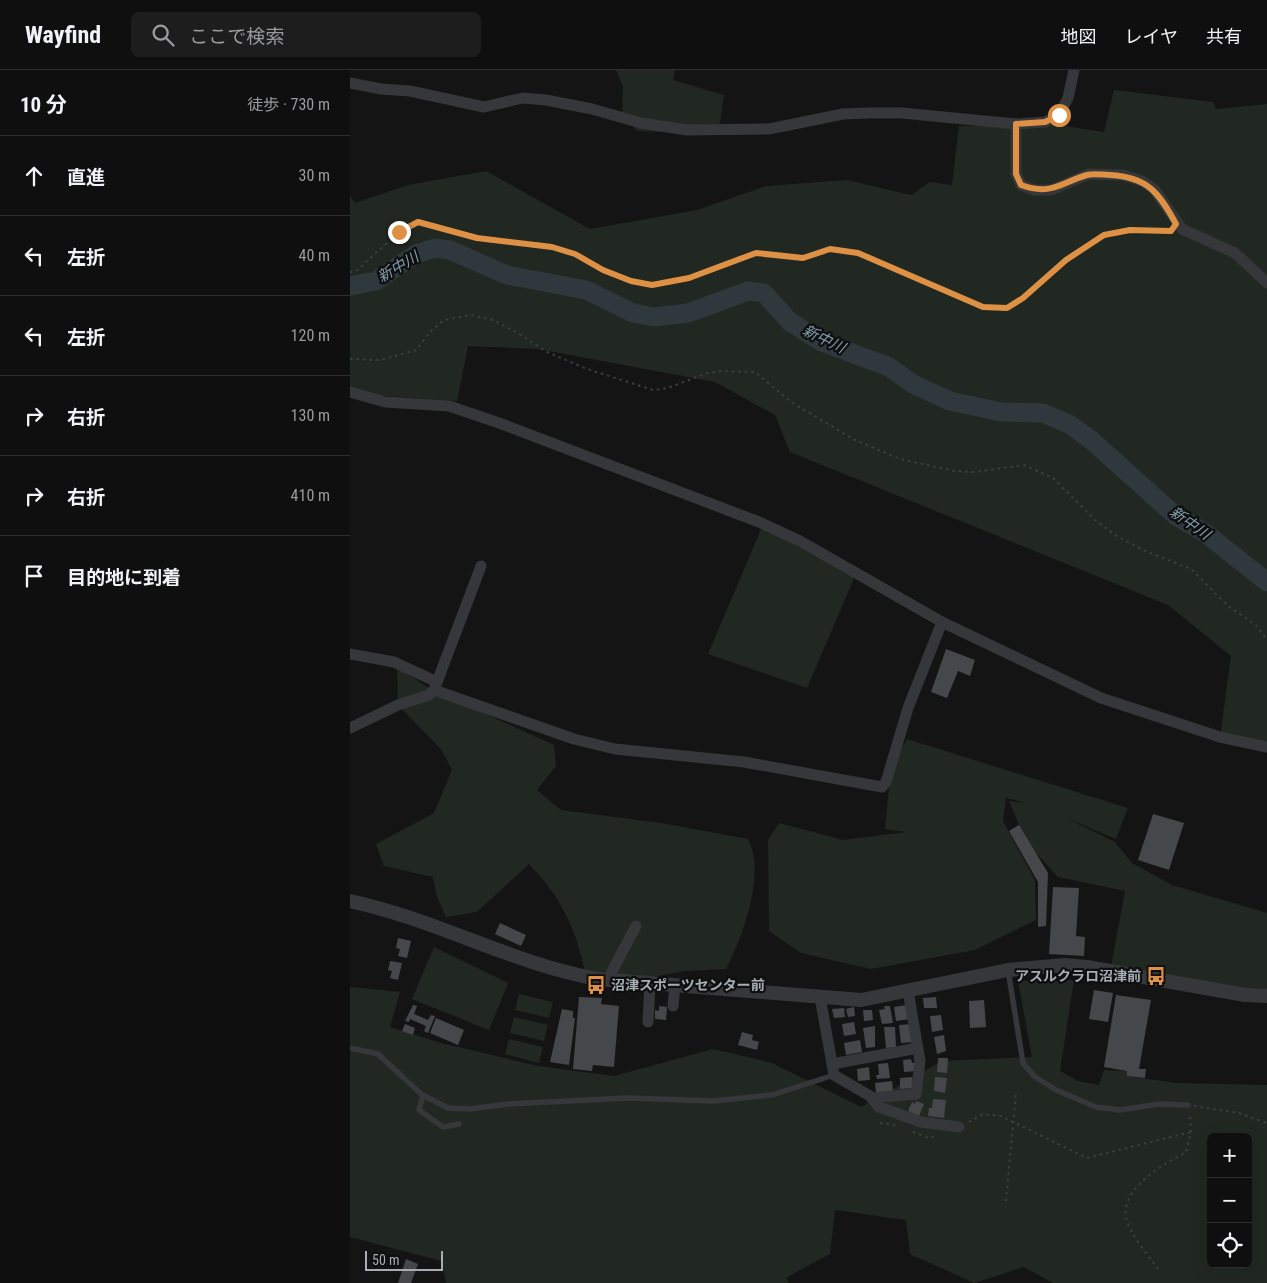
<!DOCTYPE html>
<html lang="ja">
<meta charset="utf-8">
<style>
:root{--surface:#0f0f10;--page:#1d1d1e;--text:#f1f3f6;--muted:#9b9c9f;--line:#2f2f30}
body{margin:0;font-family:"Roboto Condensed","Noto Sans JP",sans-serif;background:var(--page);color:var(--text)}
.controls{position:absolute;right:15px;bottom:15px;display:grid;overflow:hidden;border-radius:8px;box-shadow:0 5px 20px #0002}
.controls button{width:45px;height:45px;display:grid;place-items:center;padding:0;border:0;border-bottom:1px solid var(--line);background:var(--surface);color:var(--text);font:25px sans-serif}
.scale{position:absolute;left:15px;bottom:12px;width:78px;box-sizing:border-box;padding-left:5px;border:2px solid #a7adb4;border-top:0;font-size:14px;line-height:18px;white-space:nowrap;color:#a7adb4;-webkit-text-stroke:4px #0f0f10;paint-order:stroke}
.stop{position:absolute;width:15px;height:15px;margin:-11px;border:4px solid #de9044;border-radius:50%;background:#fff}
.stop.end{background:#de9044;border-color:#fff;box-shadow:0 1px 5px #0008}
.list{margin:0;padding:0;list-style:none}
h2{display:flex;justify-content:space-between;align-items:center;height:65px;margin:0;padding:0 20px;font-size:21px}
h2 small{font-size:16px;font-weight:400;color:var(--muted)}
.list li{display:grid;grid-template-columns:32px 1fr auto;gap:15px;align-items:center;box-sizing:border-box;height:80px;padding:0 20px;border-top:1px solid var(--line)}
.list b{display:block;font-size:19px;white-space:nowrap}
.list em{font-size:16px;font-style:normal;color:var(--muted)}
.icon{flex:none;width:28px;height:28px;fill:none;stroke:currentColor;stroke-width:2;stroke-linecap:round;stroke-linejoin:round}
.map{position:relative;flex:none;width:917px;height:1213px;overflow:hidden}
header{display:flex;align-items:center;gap:30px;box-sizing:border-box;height:70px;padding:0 25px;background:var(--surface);border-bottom:1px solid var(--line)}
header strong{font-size:24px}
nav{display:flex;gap:28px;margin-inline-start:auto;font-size:18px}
.search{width:350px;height:45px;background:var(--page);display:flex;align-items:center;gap:12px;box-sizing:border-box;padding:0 18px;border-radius:8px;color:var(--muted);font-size:19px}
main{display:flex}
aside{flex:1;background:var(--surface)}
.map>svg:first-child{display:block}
.green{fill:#212821;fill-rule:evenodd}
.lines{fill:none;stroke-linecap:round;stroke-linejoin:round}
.river{stroke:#2f383d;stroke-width:19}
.building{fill:#46474a}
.path{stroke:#3c3e41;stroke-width:2;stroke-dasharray:2.5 4;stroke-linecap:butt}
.service{stroke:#35373a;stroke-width:5.5}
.minor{stroke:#35373a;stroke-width:11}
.tertiary{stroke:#35373a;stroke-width:14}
.path-bridge{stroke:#3c3e41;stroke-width:2;stroke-dasharray:2.5 4;stroke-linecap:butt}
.route{stroke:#de9044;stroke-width:6}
.labels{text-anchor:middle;stroke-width:4.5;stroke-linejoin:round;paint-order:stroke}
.poi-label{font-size:14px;font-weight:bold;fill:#a7adb4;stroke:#0f0f10;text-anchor:end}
.water-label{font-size:15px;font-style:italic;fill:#829fac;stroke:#0f0f10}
</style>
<header>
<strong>Wayfind</strong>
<div class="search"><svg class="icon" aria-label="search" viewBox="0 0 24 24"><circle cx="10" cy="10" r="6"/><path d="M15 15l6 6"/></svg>ここで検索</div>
<nav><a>地図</a><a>レイヤ</a><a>共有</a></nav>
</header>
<main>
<aside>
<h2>10 分<small>徒歩 · 730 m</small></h2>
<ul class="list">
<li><svg class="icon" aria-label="ahead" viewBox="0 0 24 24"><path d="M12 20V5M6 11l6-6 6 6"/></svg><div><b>直進</b></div><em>30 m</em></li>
<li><svg class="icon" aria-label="left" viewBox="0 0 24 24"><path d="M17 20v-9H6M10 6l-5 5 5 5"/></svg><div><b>左折</b></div><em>40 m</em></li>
<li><svg class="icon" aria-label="left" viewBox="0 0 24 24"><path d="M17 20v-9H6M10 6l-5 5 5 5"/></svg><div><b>左折</b></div><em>120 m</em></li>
<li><svg class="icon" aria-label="right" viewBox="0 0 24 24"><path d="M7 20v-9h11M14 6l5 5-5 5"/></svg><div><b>右折</b></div><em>130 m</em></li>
<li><svg class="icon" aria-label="right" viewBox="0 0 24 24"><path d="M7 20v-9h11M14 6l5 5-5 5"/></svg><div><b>右折</b></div><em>410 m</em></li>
<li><svg class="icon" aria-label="arrive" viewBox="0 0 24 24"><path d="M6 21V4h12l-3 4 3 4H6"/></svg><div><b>目的地に到着</b></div></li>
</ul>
</aside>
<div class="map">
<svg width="917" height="1213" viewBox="0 0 917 1213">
<rect width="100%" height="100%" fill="#141415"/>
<!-- green -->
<g class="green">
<polygon points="266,0 325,0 323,10 374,25 370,53 350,63 288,61 272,47 273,16"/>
<polygon points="764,20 863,32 866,39 917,34 917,680 870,667 881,586 818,535 440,382 425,345 365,312 188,279 118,276 107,331 8,324 0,320 0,126 5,133 58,115 136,101 240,159 347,140 416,116 497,110 561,125 580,112 602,115 609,56 708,55 754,62"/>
<polygon points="412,457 505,506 457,618 358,584"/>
<path d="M 47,597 L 79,618 L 204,675 L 206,696 L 187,720 L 211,740 L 311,753 L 398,769 C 416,803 393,867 376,899 L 335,901 L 281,911 L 235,901 C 225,857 211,827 179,794 L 127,842 L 96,847 L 87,827 L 83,807 L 34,796 L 26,774 L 84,743 L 102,700 L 91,679 L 48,635 Z"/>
<polygon points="557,669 778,738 766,769 714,747 765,772 782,793 822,815 917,843 917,923 761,896 775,821 708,807 676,772 659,731 677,733 656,728 653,751 685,810 686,850 625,880 521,899 451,883 419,861 418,770 429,753 493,770 556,762 535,759 541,697"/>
<polygon points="84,877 158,913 139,960 62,929"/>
<path d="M 724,910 L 710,1001 L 728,1011 L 749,1015 L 754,1000 L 777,1001 L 777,1006 L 826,1013 L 917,1015 L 917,1213 L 703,1213 L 674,1197 L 624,1213 L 560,1184 L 556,1150 L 485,1140 L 480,1184 L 437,1207 L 438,1213 L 96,1213 L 92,1191 L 0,1167 L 0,917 L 50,922 L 40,957 L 91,973 L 188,996 L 264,1006 L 363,979 L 422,993 L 511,1037 L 592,991 L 682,987 L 668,911 ZM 861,1067 L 898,1067 L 898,1194 L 861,1194 Z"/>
<polygon points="169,924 203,932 199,948 165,940"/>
<polygon points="164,947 198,955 194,971 160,963"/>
<polygon points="159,969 193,977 189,993 155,984"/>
</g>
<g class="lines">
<!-- river -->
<polyline class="river" points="0,216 26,211 66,184 85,178 100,180 157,205 236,220 283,243 304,247 338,243 398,221 414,223 439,251 470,271 539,297 563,314 600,331 651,342 693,343 719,354 740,369 827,447 854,462 917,512"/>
</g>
<!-- building -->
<g class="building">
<polygon points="596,579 625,590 620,606 608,601 597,628 581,622"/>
<polygon points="803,744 834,753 819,800 788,790"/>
<polygon points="669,755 698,803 696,856 688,857 688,812 659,761"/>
<polygon points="703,817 729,818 726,866 735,867 734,886 699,884"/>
<polygon points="150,853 176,865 171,876 145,864"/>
<polygon points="48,868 61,871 57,888 48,886 50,879 46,878"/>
<polygon points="40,891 52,893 48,910 40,908 42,901 38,900"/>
<polygon points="744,920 763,923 758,952 739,949"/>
<polygon points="766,925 801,930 789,999 796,999 795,1008 777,1006 777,1001 754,997"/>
<polygon points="229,927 252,928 251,934 269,936 264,997 243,995 242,1001 223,999"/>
<polygon points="586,927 587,938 574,938 573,928"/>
<polygon points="634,930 636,957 620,958 619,931"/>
<polygon points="63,935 67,936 64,944 78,950 81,945 85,946 78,963 74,961 76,956 60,949 59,952 55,951"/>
<polygon points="557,935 560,949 546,951 544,937"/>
<polygon points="309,936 317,937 316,950 305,949 305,940 309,941"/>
<polygon points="534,936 540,936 543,953 532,954 529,940 535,939"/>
<polygon points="504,937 505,946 498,947 496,939"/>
<polygon points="494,938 495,947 484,948 482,939"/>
<polygon points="212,939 223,941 223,948 225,948 219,995 200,992"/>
<polygon points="513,940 522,940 523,950 514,951"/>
<polygon points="591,945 593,960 582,962 580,946"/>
<polygon points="86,948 114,960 108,975 80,963"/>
<polygon points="504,952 506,964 494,966 492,954"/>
<polygon points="55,954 65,958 63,965 52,961"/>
<polygon points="561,954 563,972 551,973 549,955"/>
<polygon points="525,956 525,977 516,978 513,958"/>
<polygon points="534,957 545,957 546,977 536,978"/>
<polygon points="392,962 403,965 402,970 409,972 407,980 388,975"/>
<polygon points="594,965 596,981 587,984 584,967"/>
<polygon points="510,970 512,982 496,985 494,973"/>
<polygon points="588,988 598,988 597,1003 587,1002"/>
<polygon points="561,989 562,993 566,992 567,1001 554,1002 553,990"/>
<polygon points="538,993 540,1008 527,1009 526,1005 529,1005 528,994"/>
<polygon points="519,997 520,1010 508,1011 507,999"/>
<polygon points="562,1007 562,1018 550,1019 550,1008"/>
<polygon points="585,1007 597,1008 595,1023 584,1021"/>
<polygon points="542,1011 543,1021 526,1023 525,1013"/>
<polygon points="583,1029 596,1030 594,1048 578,1046 579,1038 582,1038"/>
<polygon points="566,1031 574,1034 569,1046 558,1041 562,1032 565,1034"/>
<polygon points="56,1189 68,1194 61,1213 48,1213"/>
</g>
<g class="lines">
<!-- path -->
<g class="path">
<polyline points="0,202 5,202 49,162 68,152 127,168 202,177 225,184 253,200 281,211 302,215 339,208 406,183 453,188 480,179 508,183 633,237 657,238 673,228 716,190 754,165 779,160 820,161"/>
<polyline points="0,289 30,290 66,280 80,262 94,250 120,245 143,250 166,262 197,282 237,299 303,320 318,318 357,303 372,301 405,302 441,332 505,370 550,389 604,401 624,402 674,395 703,408 745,450 765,465 793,480 841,499 878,536 907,556 917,570"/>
<polyline points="844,1036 889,1043 917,1053"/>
<polyline points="619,1052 633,1044 651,1046 737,1088 841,1062"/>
<polyline points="530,1053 545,1055"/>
<polyline points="563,1062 579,1068 584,1066"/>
<path d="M 808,1199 C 798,1185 784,1169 778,1154 C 764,1121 814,1094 836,1082 L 841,1062 L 840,1043"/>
</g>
<!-- service -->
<g class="service">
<polyline points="658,900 673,993 685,1007 706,1020 746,1037 770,1040 809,1034 838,1035"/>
<polyline points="0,978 28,984 71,1024 98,1038 120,1039 158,1034 278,1028 364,1031 422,1025 484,1005"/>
<polyline points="73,1025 69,1040 93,1057 109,1054"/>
</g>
<!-- minor -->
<g class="minor">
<polyline points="0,13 31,19 60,21 134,37 173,28 196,30 242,39 291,53 337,60 419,59 493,44 519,43 552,43 666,54 695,52 709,45 718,28 724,0"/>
<polyline points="666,54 666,104 671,115 684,120 701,120 739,104 773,105 792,111 804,119 832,159 885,183 917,213"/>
<polyline points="0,322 35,332 99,336 152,354 409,452 450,471 592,552 751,628 870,667 917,677"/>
<polyline points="0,584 44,592 87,612"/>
<polyline points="84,620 224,669 265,679 394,692 532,717 536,712 558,638 592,552"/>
<polyline points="0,658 48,635 79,625 84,620 131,496"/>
<polyline points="258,909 286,856"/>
<polyline points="470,927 484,1005 520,1026 529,1037 571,1052 609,1057"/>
<polyline points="323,936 325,915"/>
<polyline points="298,952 300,913"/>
<polyline points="482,994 568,978"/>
<polyline points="522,1028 566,1024 570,991 558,921"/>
</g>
<!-- tertiary -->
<path class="tertiary" d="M 0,831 C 85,849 163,894 248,909 L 511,930 L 658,900 L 715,895 L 737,897 L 895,925 L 917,926"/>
<!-- path-bridge -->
<polyline class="path-bridge" points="656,1131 666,1022"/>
</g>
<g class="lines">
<!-- route -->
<path class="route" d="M 49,162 L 68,152 L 127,168 L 202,177 L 225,184 L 253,200 L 281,211 L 302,215 L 339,208 L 406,183 L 453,188 L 480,179 L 508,183 L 633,237 L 657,238 L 673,228 L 716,190 L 754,165 L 780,160 L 821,161 L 826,154 C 809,123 798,107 760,105 C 753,105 744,103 737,105 C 710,113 701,126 671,115 L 666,104 L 666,54 L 695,52 L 709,45"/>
</g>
<!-- icons -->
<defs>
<g id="bus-bare" transform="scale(1.5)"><path d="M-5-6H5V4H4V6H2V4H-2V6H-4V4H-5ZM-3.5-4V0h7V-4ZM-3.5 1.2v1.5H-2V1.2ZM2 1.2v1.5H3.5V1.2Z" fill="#de9044" stroke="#0f0f10" stroke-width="2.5" paint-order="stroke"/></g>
</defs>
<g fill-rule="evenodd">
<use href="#bus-bare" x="806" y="906"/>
<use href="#bus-bare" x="246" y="915"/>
</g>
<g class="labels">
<!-- poi labels -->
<g class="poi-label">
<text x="791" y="911">アスルクラロ沼津前</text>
<text x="261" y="920" text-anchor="start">沼津スポーツセンター前</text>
</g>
<!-- water labels -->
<g class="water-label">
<text transform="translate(48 197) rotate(-31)" y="5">新中川</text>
<text transform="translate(474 269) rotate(26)" y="5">新中川</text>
<text transform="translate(840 453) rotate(35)" y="5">新中川</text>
</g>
</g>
</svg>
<div class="controls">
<button>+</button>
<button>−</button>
<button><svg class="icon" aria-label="locate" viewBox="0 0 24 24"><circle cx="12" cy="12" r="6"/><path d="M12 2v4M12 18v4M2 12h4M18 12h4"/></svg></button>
</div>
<div class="scale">50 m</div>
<div class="stop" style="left:709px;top:45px"></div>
<div class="stop end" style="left:49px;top:162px"></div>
</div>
</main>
